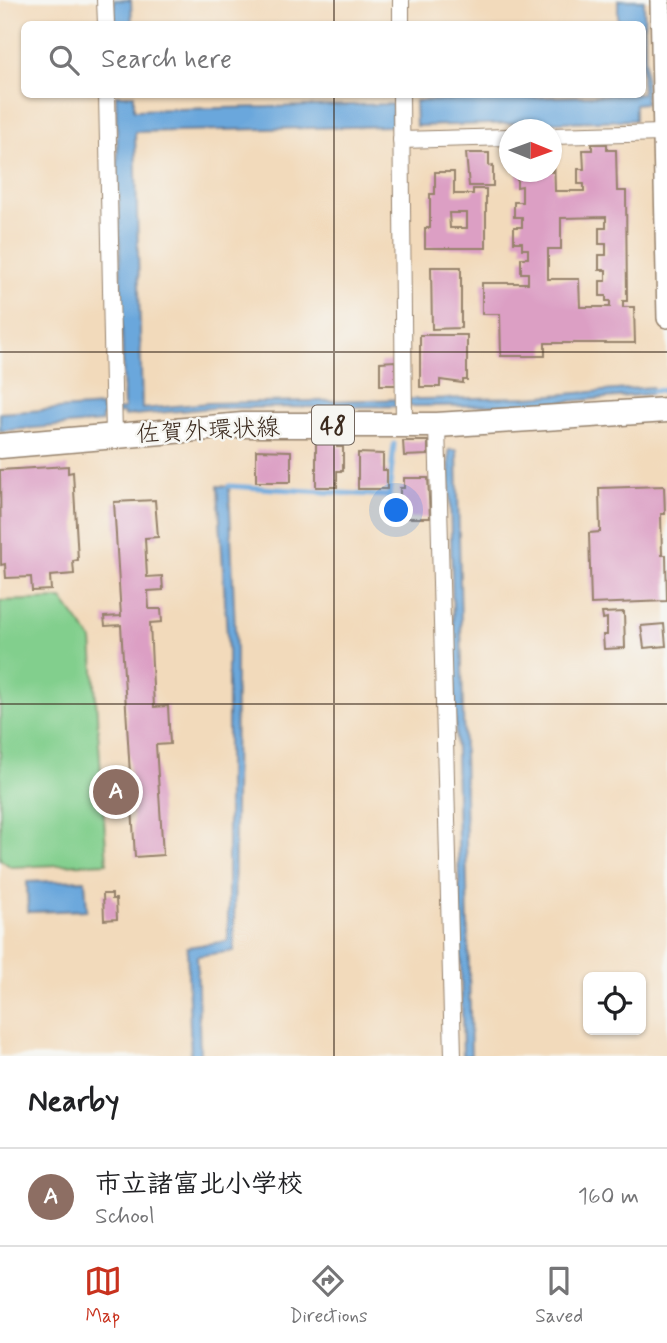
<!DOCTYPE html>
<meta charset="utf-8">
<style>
:root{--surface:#fff;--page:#f2f2f2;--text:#202124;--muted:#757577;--line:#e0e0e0;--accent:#c8321e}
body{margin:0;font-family:Mynerve,"Klee One",sans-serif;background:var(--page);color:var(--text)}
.controls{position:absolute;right:21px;bottom:21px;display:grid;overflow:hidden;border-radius:10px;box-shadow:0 2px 5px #0004}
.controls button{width:63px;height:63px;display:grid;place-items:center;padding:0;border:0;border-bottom:2px solid var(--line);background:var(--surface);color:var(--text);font:35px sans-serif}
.compass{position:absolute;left:499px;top:119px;width:63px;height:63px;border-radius:50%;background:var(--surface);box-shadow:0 2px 5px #0004;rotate:91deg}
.you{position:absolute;left:397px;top:511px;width:24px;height:24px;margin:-18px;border:5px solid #fff;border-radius:50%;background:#1a73e8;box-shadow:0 0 0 10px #1a73e833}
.badge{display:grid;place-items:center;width:46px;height:46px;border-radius:50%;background:var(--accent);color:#fff;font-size:23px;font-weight:700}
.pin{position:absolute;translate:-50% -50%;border:4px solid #fff;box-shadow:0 2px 7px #0006}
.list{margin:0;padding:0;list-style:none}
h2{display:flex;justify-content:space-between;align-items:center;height:91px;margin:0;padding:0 28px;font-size:30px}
h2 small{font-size:23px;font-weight:400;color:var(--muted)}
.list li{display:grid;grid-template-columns:46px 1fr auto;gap:21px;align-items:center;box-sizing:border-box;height:98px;padding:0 28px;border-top:2px solid var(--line)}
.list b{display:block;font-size:26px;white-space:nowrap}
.list p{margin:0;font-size:23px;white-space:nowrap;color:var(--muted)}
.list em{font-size:23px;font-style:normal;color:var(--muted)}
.icon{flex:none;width:38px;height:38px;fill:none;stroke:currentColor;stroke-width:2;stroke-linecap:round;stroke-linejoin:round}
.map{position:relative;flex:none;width:667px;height:1056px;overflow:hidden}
.search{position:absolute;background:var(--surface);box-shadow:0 2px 5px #0004;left:21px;right:21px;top:21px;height:77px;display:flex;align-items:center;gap:18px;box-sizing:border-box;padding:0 24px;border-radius:10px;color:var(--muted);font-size:26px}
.sheet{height:189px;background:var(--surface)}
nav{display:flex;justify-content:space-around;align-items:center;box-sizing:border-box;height:98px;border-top:2px solid var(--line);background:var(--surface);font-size:19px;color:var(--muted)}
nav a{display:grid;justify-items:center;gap:4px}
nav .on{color:var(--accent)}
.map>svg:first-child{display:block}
.green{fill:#82cf8d;stroke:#5e7c56;stroke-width:2}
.water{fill:#6ba7dc;stroke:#53687d;stroke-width:2}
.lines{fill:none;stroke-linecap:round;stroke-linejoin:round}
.stream{stroke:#6ba7dc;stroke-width:5}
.building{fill:#dc9fc4;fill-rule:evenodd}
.minor-casing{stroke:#96826c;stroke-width:18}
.tertiary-casing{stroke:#96826c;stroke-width:22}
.primary-casing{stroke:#96826c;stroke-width:27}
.minor{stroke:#fff;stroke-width:16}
.tertiary{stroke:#fff;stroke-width:19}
.primary{stroke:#fff;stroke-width:24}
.grid{fill:none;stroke:#3b2a1e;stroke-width:2;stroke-opacity:0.55}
.labels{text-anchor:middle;stroke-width:5;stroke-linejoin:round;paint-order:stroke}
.shield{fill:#f6f6f2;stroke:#73675e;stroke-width:2}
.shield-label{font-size:23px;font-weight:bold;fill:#3b2a1e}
.street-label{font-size:24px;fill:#3b2a1e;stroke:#f6f6f2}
</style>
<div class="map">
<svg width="667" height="1056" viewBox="0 0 667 1056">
<rect width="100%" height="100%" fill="#f6f6f2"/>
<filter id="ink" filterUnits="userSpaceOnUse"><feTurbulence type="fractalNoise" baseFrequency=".0143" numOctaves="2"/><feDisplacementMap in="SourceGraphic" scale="14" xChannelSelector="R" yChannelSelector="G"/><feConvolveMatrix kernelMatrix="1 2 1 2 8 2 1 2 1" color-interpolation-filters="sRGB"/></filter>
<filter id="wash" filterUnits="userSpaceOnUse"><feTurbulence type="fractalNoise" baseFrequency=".00686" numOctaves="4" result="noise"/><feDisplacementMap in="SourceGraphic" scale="28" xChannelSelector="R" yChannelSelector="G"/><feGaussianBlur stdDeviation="1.57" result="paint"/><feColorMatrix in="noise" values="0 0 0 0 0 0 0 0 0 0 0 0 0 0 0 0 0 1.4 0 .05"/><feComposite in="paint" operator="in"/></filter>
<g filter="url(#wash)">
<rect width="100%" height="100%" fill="#f2dabb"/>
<!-- green -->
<polygon class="green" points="62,599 92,640 107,863 11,867 0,859 0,601"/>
<!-- water -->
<g class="water">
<polygon points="114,0 131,0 132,24 115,24"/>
<polygon points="618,0 644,0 646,103 635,104 635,120 416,126 415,101 642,94 642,24 618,24"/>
<polygon points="116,95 134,95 134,110 392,104 392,126 135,132 142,409 209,403 528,397 652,387 651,394 525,405 212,408 124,416 124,413 102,416 102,422 0,431 0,413 102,406 102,411 124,409"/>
<polygon points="449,450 457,450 471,1056 463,1056"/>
<polygon points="218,486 229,486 236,652 234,951 197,956 200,1056 191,1056 187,947 228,941 228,652"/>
<polygon points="85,880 87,910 28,912 27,882"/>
</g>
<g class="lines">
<!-- stream -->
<g class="stream">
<polyline points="652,391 667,390"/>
<polyline points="229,486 389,496 390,521"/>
<polyline points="389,496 394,444"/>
</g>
</g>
<g id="blocks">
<!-- building -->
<g class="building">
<path d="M 592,144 L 607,144 L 607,150 L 616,150 L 617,191 L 626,191 L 627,301 L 623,301 L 623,307 L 634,307 L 635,343 L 545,343 L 545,356 L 501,356 L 500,314 L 482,314 L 482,283 L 528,283 L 528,273 L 521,273 L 521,258 L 528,258 L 528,249 L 522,249 L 522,242 L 514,242 L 514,227 L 522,227 L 522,217 L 514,217 L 514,202 L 522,202 L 522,186 L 517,187 L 517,172 L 552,172 L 552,150 L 554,150 L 555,191 L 584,191 L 584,184 L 578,184 L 578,169 L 584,169 L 583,150 L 592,150 ZM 606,217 L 606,228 L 599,228 L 599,244 L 606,244 L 606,255 L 599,255 L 599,270 L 606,270 L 606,281 L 600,281 L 600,296 L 606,296 L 606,301 L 610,301 L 610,307 L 580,307 L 579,279 L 548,279 L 548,249 L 561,249 L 561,218 Z"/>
<polygon points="466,153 489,153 489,166 493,165 493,186 469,186"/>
<path d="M 435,172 L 454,172 L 454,194 L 473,194 L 473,189 L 486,189 L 486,248 L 425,248 L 425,228 L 430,228 L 430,194 L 435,194 ZM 449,213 L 467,213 L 467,228 L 450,228 Z"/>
<polygon points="431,267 461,267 461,328 432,329"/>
<polygon points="420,335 467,335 467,380 463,380 463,383 440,380 440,387 420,387"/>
<polygon points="395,361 396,385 380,385 380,362"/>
<polygon points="316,440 337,440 337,447 343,447 343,471 337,471 337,487 316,487"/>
<polygon points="403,441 428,441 428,455 404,456"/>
<polygon points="256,450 291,451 291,482 256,482"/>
<polygon points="358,453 383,454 383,470 387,470 387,489 358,489"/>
<polygon points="68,466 68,473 73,472 78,560 73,561 74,574 50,576 51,590 32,591 31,577 6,578 5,564 1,565 0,470"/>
<polygon points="404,478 428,478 430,518 405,518 404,499 400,500 400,488 404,488"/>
<polygon points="664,486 665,514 661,514 662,555 666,555 667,601 591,604 589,533 600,532 599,488"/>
<polygon points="155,500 158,537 145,538 147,577 162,576 163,590 148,591 149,609 161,609 162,622 150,623 154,707 168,706 170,744 156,745 163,855 135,857 121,625 105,626 104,617 121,616 114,502"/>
<polygon points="624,612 625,648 604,649 603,635 607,635 607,618 603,619 602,613"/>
<polygon points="664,624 666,646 644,648 641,626"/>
<polygon points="103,894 112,894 112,899 116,899 117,919 104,920"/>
</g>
</g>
</g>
<g filter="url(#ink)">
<use href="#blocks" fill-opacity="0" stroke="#96826c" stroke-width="2"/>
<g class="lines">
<!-- minor casing -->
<g class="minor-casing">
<g id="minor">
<polyline points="105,0 106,24"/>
<polyline points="401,24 401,0"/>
<polyline points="107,94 114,436"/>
<polyline points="401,94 404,425"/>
<polyline points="552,136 663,133"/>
<polyline points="401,140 510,137"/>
<polyline points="437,425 453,1056"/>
</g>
</g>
<!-- tertiary casing -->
<g class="tertiary-casing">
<polyline id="tertiary" points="660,0 667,318"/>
</g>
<!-- primary casing -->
<g class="primary-casing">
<polyline id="primary" points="0,446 243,425 437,425 667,410"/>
</g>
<!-- minor -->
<use href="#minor" class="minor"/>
<!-- tertiary -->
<use href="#tertiary" class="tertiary"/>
<!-- primary -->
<use href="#primary" class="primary"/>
</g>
</g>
<!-- grid -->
<path class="grid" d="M 334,0 L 334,24M 334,94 L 334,1056M 0,352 L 667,352M 0,704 L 667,704"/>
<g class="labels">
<!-- shield labels -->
<rect class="shield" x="312" y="405.5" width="42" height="39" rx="5"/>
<g class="shield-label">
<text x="333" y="433">48</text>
</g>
<!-- street labels -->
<g class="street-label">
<text transform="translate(208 430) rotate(-3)" y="8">佐賀外環状線</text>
</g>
</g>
</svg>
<div class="controls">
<button><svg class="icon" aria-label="locate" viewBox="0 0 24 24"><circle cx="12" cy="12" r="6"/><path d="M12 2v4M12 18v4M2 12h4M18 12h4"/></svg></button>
</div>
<svg class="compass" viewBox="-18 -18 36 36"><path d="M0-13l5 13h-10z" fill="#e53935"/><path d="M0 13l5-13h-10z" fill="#757577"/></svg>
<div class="you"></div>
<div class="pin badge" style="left:116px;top:792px;background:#8d6e63">A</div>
<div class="search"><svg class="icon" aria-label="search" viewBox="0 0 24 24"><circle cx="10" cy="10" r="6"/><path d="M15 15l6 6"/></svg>Search here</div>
</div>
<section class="sheet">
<h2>Nearby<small></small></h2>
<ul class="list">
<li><span class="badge" style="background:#8d6e63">A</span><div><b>市立諸富北小学校</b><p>School</p></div><em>160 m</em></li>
</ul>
</section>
<nav>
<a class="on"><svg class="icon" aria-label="map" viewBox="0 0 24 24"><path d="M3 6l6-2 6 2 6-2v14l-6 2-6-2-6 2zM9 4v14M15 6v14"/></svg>Map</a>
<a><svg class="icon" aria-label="directions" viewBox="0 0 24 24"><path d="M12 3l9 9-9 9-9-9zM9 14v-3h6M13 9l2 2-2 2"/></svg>Directions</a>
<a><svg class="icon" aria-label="saved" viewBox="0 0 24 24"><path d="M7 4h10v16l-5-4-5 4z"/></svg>Saved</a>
</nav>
